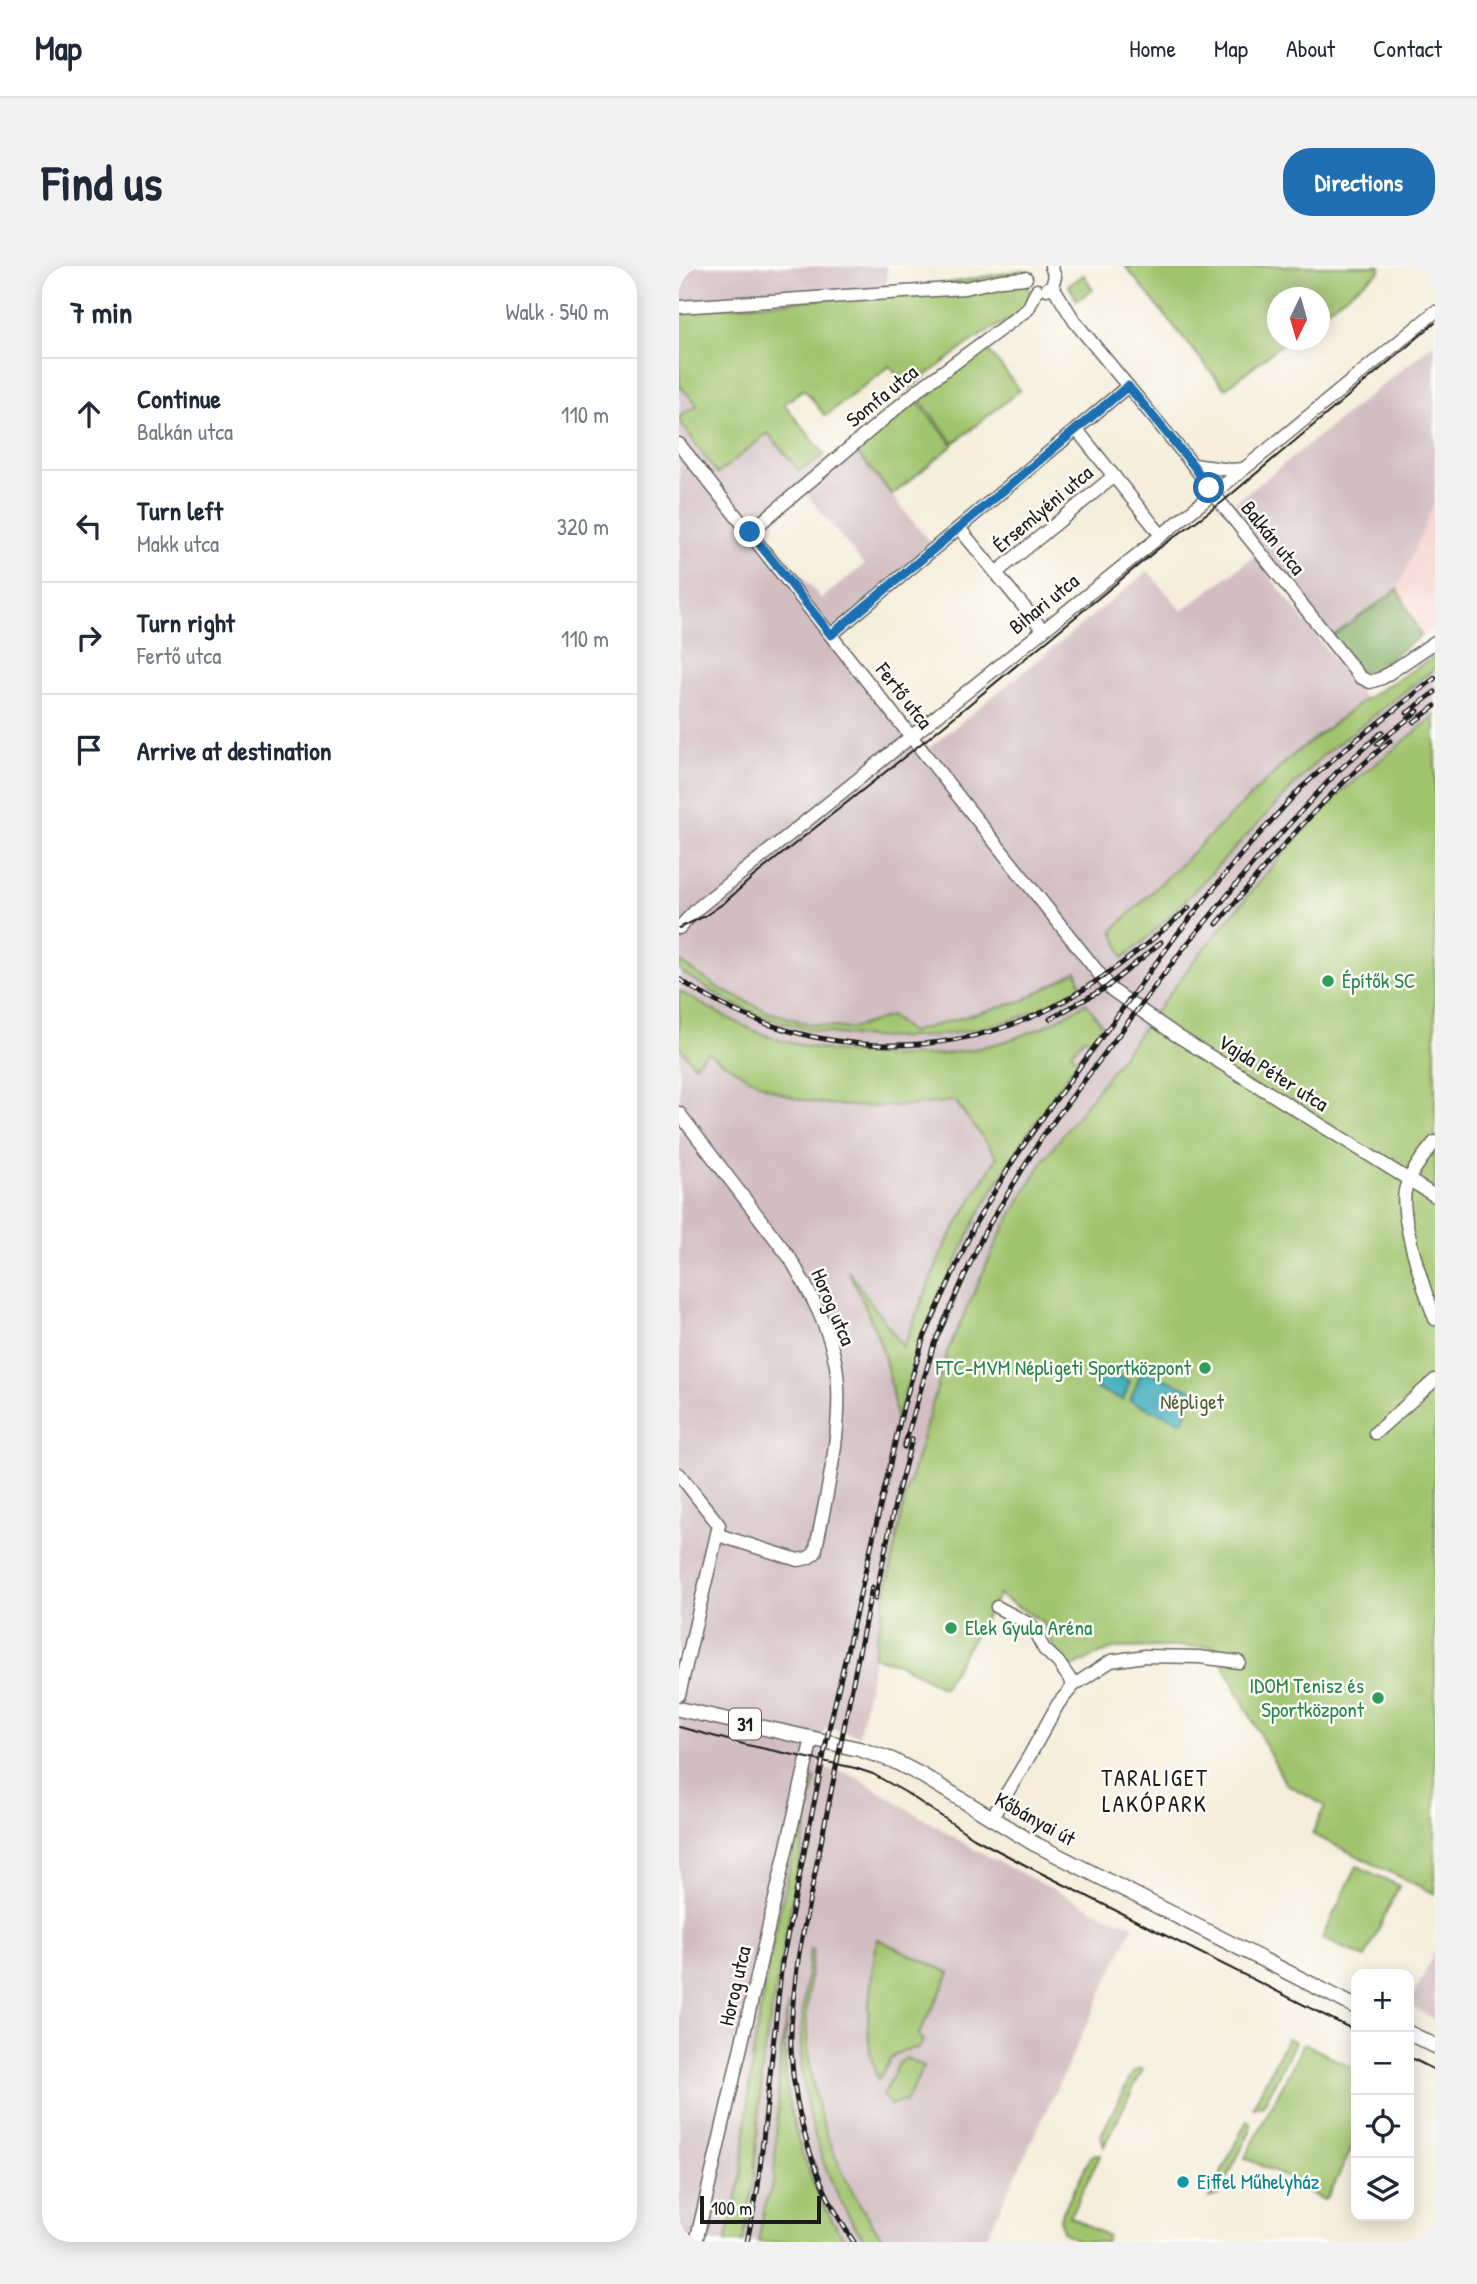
<!DOCTYPE html>
<meta charset="utf-8">
<style>
:root{--surface:#fff;--page:#f2f2f3;--text:#1f2937;--muted:#747a83;--line:#e0e1e3;--accent:#1f6fb2}
body{margin:0;font-family:"Patrick Hand",sans-serif;background:var(--page);color:var(--text)}
.controls{position:absolute;right:21px;bottom:21px;display:grid;overflow:hidden;border-radius:14px;box-shadow:0 4px 18px #0003}
.controls button{width:63px;height:63px;display:grid;place-items:center;padding:0;border:0;border-bottom:2px solid var(--line);background:var(--surface);color:var(--text);font:35px sans-serif}
.compass{position:absolute;left:588px;top:21px;width:63px;height:63px;border-radius:50%;background:var(--surface);box-shadow:0 4px 18px #0003;rotate:185deg}
.scale{position:absolute;left:21px;bottom:18px;width:121px;box-sizing:border-box;padding-left:7px;border:4px solid #1c1c1c;border-top:0;font-size:19px;line-height:24px;white-space:nowrap;color:#1c1c1c;-webkit-text-stroke:5px #fdfcf7;paint-order:stroke}
.stop{position:absolute;width:21px;height:21px;margin:-16px;border:5px solid #1f6fb2;border-radius:50%;background:#fff}
.stop.end{background:#1f6fb2;border-color:#fff;box-shadow:0 2px 7px #0008}
.list{margin:0;padding:0;list-style:none}
h2{display:flex;justify-content:space-between;align-items:center;height:91px;margin:0;padding:0 28px;font-size:30px}
h2 small{font-size:23px;font-weight:400;color:var(--muted)}
.list li{display:grid;grid-template-columns:46px 1fr auto;gap:21px;align-items:center;box-sizing:border-box;height:112px;padding:0 28px;border-top:2px solid var(--line)}
.list b{display:block;font-size:26px;white-space:nowrap}
.list p{margin:0;font-size:23px;white-space:nowrap;color:var(--muted)}
.list em{font-size:23px;font-style:normal;color:var(--muted)}
.icon{flex:none;width:38px;height:38px;fill:none;stroke:currentColor;stroke-width:2;stroke-linecap:round;stroke-linejoin:round}
.map{position:relative;flex:none;width:756px;height:1976px;overflow:hidden;border-radius:28px}
header{display:flex;align-items:center;gap:42px;box-sizing:border-box;height:98px;padding:0 35px;background:var(--surface);border-bottom:2px solid var(--line)}
header strong{font-size:33px}
nav{display:flex;gap:38px;margin-inline-start:auto;font-size:24px}
.intro{display:flex;align-items:center;justify-content:space-between;box-sizing:border-box;height:168px;padding:0 42px}
h1{margin:0;font-size:49px}
.button{padding:18px 32px;border-radius:28px;background:var(--accent);color:#fff;font-size:24px;font-weight:700}
main{display:flex;gap:42px;padding:0 42px}
aside{flex:1;background:var(--surface);border-radius:28px;box-shadow:0 4px 18px #0003}
.map>svg:first-child{display:block}
.built{fill:#f7d0cb}
.industrial{fill:#d2bec2;fill-rule:evenodd}
.green{fill:#a0c46d;stroke:#5e7044;stroke-width:2}
.forest{fill:#80aa60;stroke:#4e633e;stroke-width:2}
.water{fill:#3dacbb;stroke:#2c646c;stroke-width:2}
.lines{fill:none;stroke-linecap:round;stroke-linejoin:round}
.minor-casing{stroke:#68665f;stroke-width:15}
.major-casing{stroke:#68665f;stroke-width:17}
.minor{stroke:#fff;stroke-width:12}
.major{stroke:#fff;stroke-width:14}
.tram{stroke:#1c1c1c;stroke-width:2}
.rail-casing{stroke:#1c1c1c;stroke-width:5}
.rail{stroke:#fdfcf7;stroke-width:2.5;stroke-dasharray:8;stroke-linecap:butt}
.route{stroke:#1f6fb2;stroke-width:9}
.leisure-dot{fill:#2e9e5b;stroke:#fdfcf7;stroke-width:2.5}
.culture-dot{fill:#0f9aa8;stroke:#fdfcf7;stroke-width:2.5}
.labels{text-anchor:middle;stroke-width:5;stroke-linejoin:round;paint-order:stroke}
.shield{fill:#fdfcf7;stroke:#605f5e;stroke-width:2}
.shield-label{font-size:19px;font-weight:bold;fill:#1c1c1c}
.street-label{font-size:21px;fill:#1c1c1c;stroke:#fdfcf7}
.leisure-label{font-size:21px;fill:#27864d;stroke:#fdfcf7;text-anchor:start}
.park-label{font-size:21px;fill:#515f3c;stroke:#fdfcf7}
.culture-label{font-size:21px;fill:#0d838f;stroke:#fdfcf7;text-anchor:start}
.neighbourhood-label{font-size:23px;letter-spacing:2px;fill:#1c1c1c;stroke:#fdfcf7}
</style>
<header>
<strong>Map</strong>
<nav><a>Home</a><a>Map</a><a>About</a><a>Contact</a></nav>
</header>
<div class="intro"><h1>Find us</h1><a class="button">Directions</a></div>
<main>
<aside>
<h2>7 min<small>Walk · 540 m</small></h2>
<ul class="list">
<li><svg class="icon" aria-label="ahead" viewBox="0 0 24 24"><path d="M12 20V5M6 11l6-6 6 6"/></svg><div><b>Continue</b><p>Balkán utca</p></div><em>110 m</em></li>
<li><svg class="icon" aria-label="left" viewBox="0 0 24 24"><path d="M17 20v-9H6M10 6l-5 5 5 5"/></svg><div><b>Turn left</b><p>Makk utca</p></div><em>320 m</em></li>
<li><svg class="icon" aria-label="right" viewBox="0 0 24 24"><path d="M7 20v-9h11M14 6l5 5-5 5"/></svg><div><b>Turn right</b><p>Fertő utca</p></div><em>110 m</em></li>
<li><svg class="icon" aria-label="arrive" viewBox="0 0 24 24"><path d="M6 21V4h12l-3 4 3 4H6"/></svg><div><b>Arrive at destination</b></div></li>
</ul>
</aside>
<div class="map">
<svg width="756" height="1976" viewBox="0 0 756 1976">
<rect width="100%" height="100%" fill="#fdfcf7"/>
<filter id="ink" filterUnits="userSpaceOnUse"><feTurbulence type="fractalNoise" baseFrequency=".0143" numOctaves="2"/><feDisplacementMap in="SourceGraphic" scale="14" xChannelSelector="R" yChannelSelector="G"/><feConvolveMatrix kernelMatrix="1 2 1 2 8 2 1 2 1" color-interpolation-filters="sRGB"/></filter>
<filter id="wash" filterUnits="userSpaceOnUse"><feTurbulence type="fractalNoise" baseFrequency=".00686" numOctaves="4" result="noise"/><feDisplacementMap in="SourceGraphic" scale="28" xChannelSelector="R" yChannelSelector="G"/><feGaussianBlur stdDeviation="1.57" result="paint"/><feColorMatrix in="noise" values="0 0 0 0 0 0 0 0 0 0 0 0 0 0 0 0 0 1.4 0 .05"/><feComposite in="paint" operator="in"/></filter>
<g filter="url(#wash)">
<rect width="100%" height="100%" fill="#f5eedc"/>
<!-- built -->
<polygon class="built" points="756,234 756,361 742,370 719,323"/>
<!-- industrial -->
<g class="industrial">
<path d="M 0,0 L 208,0 L 208,27 L 94,136 L 97,169 L 125,204 L 138,195 L 176,184 L 252,278 L 153,364 L 250,482 L 469,305 L 503,345 L 575,290 L 686,433 L 614,489 L 434,664 L 444,691 L 464,676 L 500,641 L 642,491 L 756,402 L 756,450 L 663,525 L 610,580 L 515,695 L 364,895 L 321,969 L 269,1084 L 248,1153 L 225,1235 L 180,1469 L 146,1462 L 139,1501 L 172,1508 L 296,1584 L 430,1651 L 455,1659 L 305,1976 L 206,1976 L 183,1944 L 153,1886 L 141,1854 L 133,1818 L 129,1780 L 128,1742 L 134,1685 L 131,1684 L 123,1742 L 122,1782 L 126,1823 L 133,1858 L 154,1920 L 174,1958 L 187,1976 L 167,1976 L 141,1932 L 121,1882 L 110,1829 L 106,1783 L 108,1754 L 101,1793 L 95,1915 L 86,1939 L 79,1976 L 64,1976 L 75,1914 L 84,1791 L 136,1514 L 131,1512 L 90,1694 L 74,1788 L 62,1913 L 47,1976 L 0,1976 L 0,780 L 15,799 L 27,786 L 67,811 L 106,829 L 156,839 L 210,841 L 277,835 L 318,892 L 266,979 L 224,1081 L 171,1009 L 201,1074 L 210,1104 L 217,1154 L 242,1072 L 298,951 L 346,871 L 399,795 L 392,787 L 406,771 L 407,737 L 360,763 L 310,779 L 271,787 L 222,788 L 128,780 L 83,767 L 35,745 L 0,725 L 0,704 L 40,729 L 87,752 L 129,764 L 170,769 L 222,771 L 271,769 L 308,761 L 357,746 L 398,705 L 345,734 L 232,766 L 211,750 L 170,763 L 131,758 L 89,746 L 41,723 L 0,695 ZM 127,228 L 185,299 L 142,333 L 85,263 Z"/>
<polygon points="756,77 756,235 719,323 652,371 551,241"/>
<polygon points="756,1685 756,1754 730,1739"/>
</g>
<!-- green -->
<g class="green">
<polygon points="446,0 701,0 701,5 641,48 640,32 598,32 598,74 608,74 546,123"/>
<polygon points="344,4 354,36 349,43 296,73 229,123 211,100 146,150 125,123 105,138 146,189 120,205 89,167 38,208 0,154 0,151 19,139 0,119 0,45 215,27"/>
<polygon points="405,9 414,24 398,34 389,19"/>
<polygon points="305,79 341,124 275,177 239,132"/>
<polygon points="237,134 274,179 213,229 176,184"/>
<polygon points="756,390 756,402 642,491 500,641 464,676 444,692 434,664 614,489 686,433"/>
<polygon points="756,450 756,1628 633,1568 646,1540 606,1517 535,1380 437,1382 415,1390 386,1405 363,1356 320,1329 264,1422 219,1397 194,1391 225,1235 269,1084 321,969 364,895 515,695 610,580 663,525"/>
<path d="M 0,695 L 41,723 L 89,746 L 131,758 L 170,763 L 211,750 L 232,766 L 345,734 L 398,705 L 402,721 C 387,729 371,740 355,746 C 273,778 173,780 89,752 C 57,742 28,722 0,704 Z"/>
<path d="M 0,725 C 26,740 53,755 81,767 C 131,787 219,794 272,787 C 301,783 333,774 360,763 C 376,756 392,746 407,737 L 424,760 L 413,776 L 406,771 L 392,787 L 399,794 L 346,871 L 298,951 L 242,1072 L 217,1156 C 211,1094 196,1057 168,1003 L 224,1081 L 266,979 L 318,891 L 276,835 C 227,841 151,846 104,828 C 77,817 52,802 28,786 L 15,799 L 0,780 Z"/>
<polygon points="130,1512 136,1513 84,1791 75,1914 64,1976 47,1976 62,1913 74,1788 90,1694"/>
<polygon points="678,1600 720,1620 686,1692 643,1672"/>
<path d="M 198,1673 L 271,1707 L 239,1770 L 244,1774 L 240,1782 C 214,1783 211,1793 199,1814 C 181,1769 192,1720 198,1673 Z"/>
<path d="M 131,1683 L 134,1684 C 132,1703 129,1723 128,1743 C 125,1829 156,1908 206,1976 L 187,1976 C 148,1924 122,1845 122,1780 C 122,1747 127,1715 131,1683 Z"/>
<path d="M 109,1738 C 108,1752 106,1767 106,1781 C 104,1846 130,1923 167,1976 L 79,1976 L 86,1939 L 95,1915 L 101,1793 Z"/>
<polygon points="608,1772 616,1776 585,1838 580,1841 574,1841"/>
<polygon points="625,1777 677,1804 677,1874 649,1931 645,1934 629,1926 630,1922 566,1892"/>
<polygon points="227,1792 245,1800 227,1836 222,1835 211,1839 204,1830 220,1797"/>
<polygon points="459,1803 464,1803 425,1880 422,1869 453,1808"/>
<polygon points="568,1854 571,1858 571,1865 540,1929 530,1932"/>
<polygon points="416,1888 422,1888 391,1950 429,1970 426,1976 401,1976 384,1966 381,1952 411,1892"/>
</g>
<!-- forest -->
<polygon class="forest" points="719,323 742,370 690,407 678,404 652,371"/>
<!-- water -->
<g class="water">
<polygon points="424,1104 451,1115 444,1134 417,1123"/>
<polygon points="463,1104 516,1125 504,1156 451,1135"/>
</g>
</g>
<g filter="url(#ink)">
<g class="lines">
<!-- minor casing -->
<g class="minor-casing">
<g id="minor">
<polyline points="373,19 396,56 514,199 545,241 681,411 691,416 703,412 756,376"/>
<polyline points="368,23 373,19 376,11 372,0"/>
<polyline points="0,41 286,22 322,14 347,12"/>
<polyline points="398,164 482,269"/>
<polyline points="0,178 433,724 497,769 756,930"/>
<polyline points="514,199 552,204 564,203"/>
<polyline points="280,262 364,364"/>
<polyline points="71,266 239,124 349,43 358,24"/>
<polyline points="317,307 435,210"/>
<polyline points="152,369 449,120"/>
<polyline points="0,662 19,642 586,186 756,46"/>
<path d="M 0,847 L 111,992 C 130,1025 151,1062 157,1100 C 166,1156 147,1231 136,1287 L 129,1292 L 119,1294 L 39,1269"/>
<path d="M 756,876 C 744,890 733,904 727,921 C 718,946 746,1026 756,1053"/>
<polyline points="696,1167 756,1114"/>
<polyline points="0,1208 40,1259 0,1429"/>
<polyline points="318,1341 352,1359 365,1383 379,1396 395,1419"/>
<polyline points="312,1553 348,1494 379,1438 395,1419 432,1395 466,1390 520,1391 560,1396"/>
<polyline points="17,1976 133,1472"/>
</g>
</g>
<!-- major casing -->
<g class="major-casing">
<g id="major">
<polyline points="0,1443 180,1483 213,1494 244,1510 354,1577 677,1741"/>
<polyline points="730,1767 756,1780"/>
</g>
</g>
<!-- minor -->
<use href="#minor" class="minor"/>
<!-- major -->
<use href="#major" class="major"/>
<!-- tram -->
<g class="tram">
<polyline points="0,662 26,650 45,637 74,611 253,469 479,283 542,237 756,57"/>
<polyline points="0,1461 68,1479 176,1502 194,1508 226,1526 295,1572 346,1599 677,1765"/>
<polyline points="730,1791 756,1804"/>
</g>
<!-- rail casing -->
<g class="rail-casing">
<g id="rail">
<polyline points="728,447 756,426"/>
<polyline points="735,456 756,440"/>
<polyline points="698,478 739,445"/>
<path d="M 538,658 C 592,593 645,529 711,475"/>
<path d="M 0,713 C 106,787 251,801 368,744 C 420,718 467,680 510,642"/>
<polyline points="371,753 428,721 482,676"/>
<polyline points="225,1181 255,1078 305,967 363,871 504,683 579,592 658,506 703,466"/>
<polyline points="196,1333 217,1233 233,1173"/>
<polyline points="68,1976 79,1921 103,1696 150,1463 224,1142 244,1074 296,958 332,898 364,851 496,671 564,586 622,522 667,482 756,412"/>
<path d="M 175,1976 C 137,1921 115,1851 112,1783 C 111,1751 116,1719 120,1687 L 193,1321"/>
</g>
</g>
<!-- rail -->
<use href="#rail" class="rail"/>
</g>
</g>
<g class="lines" filter="url(#ink)">
<!-- route -->
<polyline class="route" points="71,266 152,369 449,120 514,199 530,222"/>
</g>
<!-- markers -->
<g class="leisure-dot">
<circle cx="649" cy="715" r="7"/>
<circle cx="526" cy="1102" r="7"/>
<circle cx="272" cy="1362" r="7"/>
<circle cx="699" cy="1432" r="7"/>
</g>
<circle class="culture-dot" cx="504" cy="1916" r="7"/>
<g class="labels">
<!-- shield labels -->
<rect class="shield" x="50" y="1442.5" width="32" height="31" rx="5"/>
<g class="shield-label">
<text x="66" y="1465">31</text>
</g>
<!-- street labels -->
<g class="street-label">
<text transform="translate(203 130) rotate(-39)" y="7">Somfa utca</text>
<text transform="translate(364 243) rotate(-40)" y="7">Érsemlyéni utca</text>
<text transform="translate(594 272) rotate(51)" y="7">Balkán utca</text>
<text transform="translate(365 338) rotate(-39)" y="7">Bihari utca</text>
<text transform="translate(225 430) rotate(52)" y="7">Fertő utca</text>
<text transform="translate(594 807) rotate(32)" y="7">Vajda Péter utca</text>
<text transform="translate(154 1041) rotate(67)" y="7">Horog utca</text>
<text transform="translate(356 1553) rotate(29)" y="7">Kőbányai út</text>
<text transform="translate(56 1720) rotate(-77)" y="7">Horog utca</text>
</g>
<!-- leisure labels -->
<g class="leisure-label">
<text x="663" y="722">Építők SC</text>
<text x="512" y="1109" text-anchor="end">FTC-MVM Népligeti Sportközpont</text>
<text x="286" y="1369">Elek Gyula Aréna</text>
<text x="685" y="1427" text-anchor="end">IDOM Tenisz és<tspan x="685" dy="24">Sportközpont</tspan></text>
</g>
<!-- park labels -->
<g class="park-label">
<text x="513" y="1143">Népliget</text>
</g>
<!-- culture labels -->
<g class="culture-label">
<text x="518" y="1923">Eiffel Műhelyház</text>
</g>
<!-- neighbourhood labels -->
<g class="neighbourhood-label">
<text x="476" y="1520">TARALIGET<tspan x="476" dy="26">LAKÓPARK</tspan></text>
</g>
</g>
</svg>
<div class="controls">
<button>+</button>
<button>−</button>
<button><svg class="icon" aria-label="locate" viewBox="0 0 24 24"><circle cx="12" cy="12" r="6"/><path d="M12 2v4M12 18v4M2 12h4M18 12h4"/></svg></button>
<button><svg class="icon" aria-label="layers" viewBox="0 0 24 24"><path d="M12 4l9 5-9 5-9-5zM3 14l9 5 9-5"/></svg></button>
</div>
<svg class="compass" viewBox="-18 -18 36 36"><path d="M0-13l5 13h-10z" fill="#e53935"/><path d="M0 13l5-13h-10z" fill="#747a83"/></svg>
<div class="scale">100 m</div>
<div class="stop" style="left:530px;top:222px"></div>
<div class="stop end" style="left:71px;top:266px"></div>
</div>
</main>
